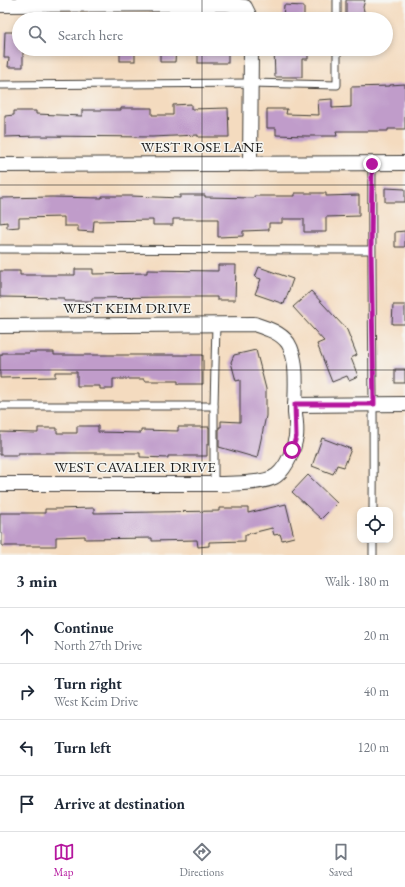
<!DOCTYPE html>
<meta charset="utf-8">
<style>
:root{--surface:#fff;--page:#f6f6f7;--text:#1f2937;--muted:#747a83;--line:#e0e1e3;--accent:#b5179e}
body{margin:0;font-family:"EB Garamond",serif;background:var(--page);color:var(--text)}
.controls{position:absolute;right:12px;bottom:12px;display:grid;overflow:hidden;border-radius:8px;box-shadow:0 2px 6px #0003}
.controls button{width:36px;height:36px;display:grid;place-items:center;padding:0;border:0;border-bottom:1px solid var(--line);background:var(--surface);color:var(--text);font:20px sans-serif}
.stop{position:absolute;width:12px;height:12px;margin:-9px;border:3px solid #b5179e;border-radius:50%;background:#fff}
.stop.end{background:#b5179e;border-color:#fff;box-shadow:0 1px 4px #0008}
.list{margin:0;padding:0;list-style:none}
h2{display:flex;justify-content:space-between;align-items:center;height:52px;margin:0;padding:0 16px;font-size:17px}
h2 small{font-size:13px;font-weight:400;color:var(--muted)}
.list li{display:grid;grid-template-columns:26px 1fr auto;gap:12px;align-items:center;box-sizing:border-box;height:56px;padding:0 16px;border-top:1px solid var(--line)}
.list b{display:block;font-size:15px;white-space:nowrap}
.list p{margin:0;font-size:13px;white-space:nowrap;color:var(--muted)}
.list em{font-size:13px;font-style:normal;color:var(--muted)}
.icon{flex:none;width:22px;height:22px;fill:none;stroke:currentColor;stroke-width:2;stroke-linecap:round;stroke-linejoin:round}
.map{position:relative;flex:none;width:405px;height:555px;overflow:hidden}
.search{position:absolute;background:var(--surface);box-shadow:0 2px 6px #0003;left:12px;right:12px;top:12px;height:44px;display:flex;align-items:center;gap:10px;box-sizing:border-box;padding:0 14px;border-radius:22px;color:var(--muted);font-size:15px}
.sheet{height:276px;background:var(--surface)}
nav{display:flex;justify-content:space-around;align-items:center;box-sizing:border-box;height:56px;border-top:1px solid var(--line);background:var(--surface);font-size:11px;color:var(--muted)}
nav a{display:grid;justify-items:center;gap:2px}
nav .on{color:var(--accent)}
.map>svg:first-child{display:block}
.building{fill:#c09cca}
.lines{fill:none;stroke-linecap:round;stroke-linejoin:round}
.service-casing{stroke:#3c3934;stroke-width:9}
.minor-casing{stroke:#3c3934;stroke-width:16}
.service{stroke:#fff;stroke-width:7}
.minor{stroke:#fff;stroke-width:14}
.route{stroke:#b5179e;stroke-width:5}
.grid{fill:none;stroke:#1c1c1c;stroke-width:1;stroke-opacity:0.55}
.labels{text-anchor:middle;stroke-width:3;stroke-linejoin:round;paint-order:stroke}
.street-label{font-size:15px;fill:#1c1c1c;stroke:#f6f6f2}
</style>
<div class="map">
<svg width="405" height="555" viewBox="0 0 405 555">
<rect width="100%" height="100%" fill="#f6f6f2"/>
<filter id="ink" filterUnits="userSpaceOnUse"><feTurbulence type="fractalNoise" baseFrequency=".025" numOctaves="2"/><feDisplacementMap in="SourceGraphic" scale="8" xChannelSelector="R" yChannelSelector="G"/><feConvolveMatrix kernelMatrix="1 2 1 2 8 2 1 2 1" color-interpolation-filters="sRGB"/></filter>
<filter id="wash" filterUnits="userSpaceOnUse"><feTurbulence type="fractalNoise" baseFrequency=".012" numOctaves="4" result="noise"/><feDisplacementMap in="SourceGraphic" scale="16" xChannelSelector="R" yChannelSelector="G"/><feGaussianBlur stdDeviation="0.9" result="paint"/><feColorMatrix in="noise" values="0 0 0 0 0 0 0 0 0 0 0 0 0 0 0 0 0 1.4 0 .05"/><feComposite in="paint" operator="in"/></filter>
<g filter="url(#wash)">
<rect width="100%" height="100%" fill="#f4dbbf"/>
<g id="blocks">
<!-- building -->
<g class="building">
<polygon points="346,0 365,0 363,7 366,19 346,19"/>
<polygon points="284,5 304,6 304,19 283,19"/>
<polygon points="5,32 19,32 19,49 23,49 23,67 8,67 9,58 4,58"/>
<rect x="120" y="49" width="15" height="12"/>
<polygon points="160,49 176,49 175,62 160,62"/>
<rect x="198" y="49" width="30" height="14"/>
<polygon points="274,49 308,49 308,59 302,59 302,77 275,77"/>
<polygon points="405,84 405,129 388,129 388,131 336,131 337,136 306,136 276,135 276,128 267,128 267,109 287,109 286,114 319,115 318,100 332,99 332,108 351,107 351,87 390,86 390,85"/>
<polygon points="191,104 191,109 228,108 229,137 198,137 198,135 152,137 37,136 5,137 5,116 14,115 14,111 36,111 36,114 82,116 82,110 121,110 121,108 152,108 152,115 173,115 173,105"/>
<polygon points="385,188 405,189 405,202 385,202"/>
<polygon points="295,193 326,193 326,196 359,195 359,216 326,217 326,232 304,232 304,219 282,219 282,223 269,223 269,230 243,231 243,236 218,237 218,219 173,219 173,225 153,225 153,220 94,221 93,232 78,231 78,226 64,226 64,217 19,218 19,227 7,228 7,222 0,223 0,198 52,197 102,198 102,196 131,196 180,198 180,195 205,195 205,197 254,198 254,196 295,196"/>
<polygon points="405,231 405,247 395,247 395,232"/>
<polygon points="218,265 236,265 235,300 217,300 217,297 168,297 92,298 92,301 64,301 64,298 0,297 0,271 20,271 20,275 75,275 75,269 93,269 93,274 147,273 147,270 218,271"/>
<polygon points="259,267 293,279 284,304 255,294 261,279 255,277"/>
<polygon points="311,291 347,330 357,355 351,358 358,376 349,380 347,376 332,382 317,344 324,341 293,307"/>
<polygon points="393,305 405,305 405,324 392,324"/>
<polygon points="256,350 266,389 266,416 257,458 219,447 219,427 221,427 221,421 240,422 240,380 236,381 231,362 234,355"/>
<polygon points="29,352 54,352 54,355 203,355 203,384 178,384 178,381 145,381 145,379 113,379 113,389 100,389 100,386 77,386 77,372 55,372 55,377 0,378 0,355 2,355 2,353 29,353"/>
<rect x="395" y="369" width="10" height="14"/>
<polygon points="77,426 98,426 98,432 141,433 141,430 178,431 178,427 209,427 209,444 207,444 207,456 168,456 168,458 140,457 140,453 18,453 18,455 0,455 0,432 38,433 38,428 57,428 57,433 77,433"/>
<polygon points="322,438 351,449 344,467 337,465 333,474 312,466"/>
<polygon points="308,475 337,503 321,519 292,492"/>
<polygon points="286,504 294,537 282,540 280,534 274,535 272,528 248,534 248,535 245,535 245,541 209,542 209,546 198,547 197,540 152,541 152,538 85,539 85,536 56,537 56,546 2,546 2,533 0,533 0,513 45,513 45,509 55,509 94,508 94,513 219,511 219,508 248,508 248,513"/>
</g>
</g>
</g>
<g filter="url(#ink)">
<use href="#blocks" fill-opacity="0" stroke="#3c3934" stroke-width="1"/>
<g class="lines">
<!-- service casing -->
<g class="service-casing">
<g id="service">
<polyline points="337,19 337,0"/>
<polyline points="0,85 250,83 337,85 337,49"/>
<path d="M 372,164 C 371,279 374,394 373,510"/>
<polyline points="0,249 371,250"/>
<polyline points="0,406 214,406"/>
<polyline points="214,484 214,406 216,324"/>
<polyline points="373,555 373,540"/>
</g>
</g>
<!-- minor casing -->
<g class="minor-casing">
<g id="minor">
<polyline points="0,5 226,4 245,7 251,19"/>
<polyline points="250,164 251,49"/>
<polyline points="0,165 405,163"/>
<path d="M 0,326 L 254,324 C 266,328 280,332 288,343 C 299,360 295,393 295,413 C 296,421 297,429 296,437 C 294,449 287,467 277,475 C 267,484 228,484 214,484 L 0,484"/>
<polyline points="295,405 405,404"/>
</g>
</g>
<!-- service -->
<use href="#service" class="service"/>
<!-- minor -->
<use href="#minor" class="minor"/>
</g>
</g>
<g class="lines" filter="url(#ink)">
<!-- route -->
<polyline class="route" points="292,450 296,437 295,404 374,404 371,250 372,164"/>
</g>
<!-- grid -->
<path class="grid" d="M 202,0 L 202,19M 202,49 L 202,555M 0,185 L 405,185M 0,370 L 405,370"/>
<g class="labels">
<!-- street labels -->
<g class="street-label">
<text x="202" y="152">WEST ROSE LANE</text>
<text x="127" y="313">WEST KEIM DRIVE</text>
<text x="135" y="472">WEST CAVALIER DRIVE</text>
</g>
</g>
</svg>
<div class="controls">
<button><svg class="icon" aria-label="locate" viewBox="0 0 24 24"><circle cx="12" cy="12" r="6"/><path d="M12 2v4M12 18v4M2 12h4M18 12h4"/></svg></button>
</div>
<div class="stop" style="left:292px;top:450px"></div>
<div class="stop end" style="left:372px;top:164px"></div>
<div class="search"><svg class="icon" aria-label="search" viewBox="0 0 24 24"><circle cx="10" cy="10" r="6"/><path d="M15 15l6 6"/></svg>Search here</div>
</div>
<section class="sheet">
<h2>3 min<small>Walk · 180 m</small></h2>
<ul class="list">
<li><svg class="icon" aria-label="ahead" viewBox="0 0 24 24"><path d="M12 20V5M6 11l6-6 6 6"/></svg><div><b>Continue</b><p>North 27th Drive</p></div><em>20 m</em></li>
<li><svg class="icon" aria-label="right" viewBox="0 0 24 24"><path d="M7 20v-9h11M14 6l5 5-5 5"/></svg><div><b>Turn right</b><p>West Keim Drive</p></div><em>40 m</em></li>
<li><svg class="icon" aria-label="left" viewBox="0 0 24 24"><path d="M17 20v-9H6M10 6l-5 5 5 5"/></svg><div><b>Turn left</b></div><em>120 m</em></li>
<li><svg class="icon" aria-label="arrive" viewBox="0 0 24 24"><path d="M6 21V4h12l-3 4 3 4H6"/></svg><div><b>Arrive at destination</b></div></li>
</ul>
</section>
<nav>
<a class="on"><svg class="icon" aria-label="map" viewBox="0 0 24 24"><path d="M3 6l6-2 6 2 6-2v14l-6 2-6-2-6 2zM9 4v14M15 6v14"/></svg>Map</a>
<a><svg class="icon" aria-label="directions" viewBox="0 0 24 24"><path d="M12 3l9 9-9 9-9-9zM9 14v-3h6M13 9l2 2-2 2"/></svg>Directions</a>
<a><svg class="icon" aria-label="saved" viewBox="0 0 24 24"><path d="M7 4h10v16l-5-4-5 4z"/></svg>Saved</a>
</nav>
